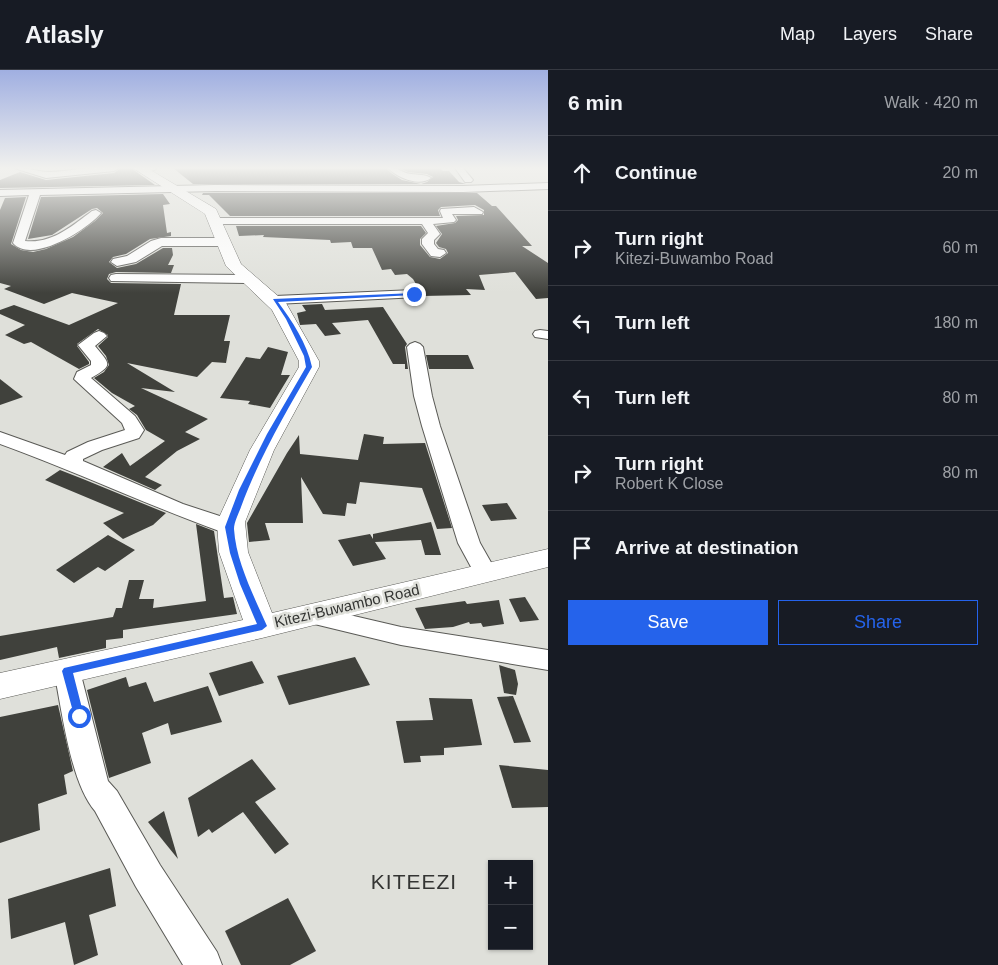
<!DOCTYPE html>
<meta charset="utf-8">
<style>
:root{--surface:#171b24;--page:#242831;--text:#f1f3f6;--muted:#9ea1a6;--line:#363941;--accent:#2563eb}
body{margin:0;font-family:Arial,sans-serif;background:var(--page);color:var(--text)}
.controls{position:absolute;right:15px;bottom:15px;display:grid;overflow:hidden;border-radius:0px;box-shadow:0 1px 4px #0004}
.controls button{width:45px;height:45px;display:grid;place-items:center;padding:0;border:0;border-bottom:1px solid var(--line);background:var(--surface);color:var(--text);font:25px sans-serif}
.stop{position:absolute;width:15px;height:15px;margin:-11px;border:4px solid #2563eb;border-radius:50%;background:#fff}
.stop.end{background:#2563eb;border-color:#fff;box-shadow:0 1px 5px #0008}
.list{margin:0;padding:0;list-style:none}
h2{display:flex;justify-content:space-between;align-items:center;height:65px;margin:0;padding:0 20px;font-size:21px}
h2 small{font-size:16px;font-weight:400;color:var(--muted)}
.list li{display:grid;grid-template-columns:32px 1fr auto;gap:15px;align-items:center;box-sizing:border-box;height:75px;padding:0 20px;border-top:1px solid var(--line)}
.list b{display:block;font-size:19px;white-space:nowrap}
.list p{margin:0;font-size:16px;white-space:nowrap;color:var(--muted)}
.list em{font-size:16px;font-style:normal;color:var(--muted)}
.actions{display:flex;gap:10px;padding:15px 20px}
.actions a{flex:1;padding:11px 0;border:1px solid var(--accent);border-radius:0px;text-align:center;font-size:18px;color:var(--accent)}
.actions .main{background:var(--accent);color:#fff}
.icon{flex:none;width:28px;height:28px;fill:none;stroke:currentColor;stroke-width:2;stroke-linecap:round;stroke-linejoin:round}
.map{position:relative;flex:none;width:548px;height:895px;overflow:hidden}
header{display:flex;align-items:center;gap:30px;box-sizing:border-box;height:70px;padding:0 25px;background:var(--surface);border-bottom:1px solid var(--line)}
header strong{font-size:24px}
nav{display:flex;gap:28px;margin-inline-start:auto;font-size:18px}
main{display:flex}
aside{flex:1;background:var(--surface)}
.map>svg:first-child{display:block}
.building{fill:#40413c}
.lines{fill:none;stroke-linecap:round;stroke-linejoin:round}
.street-casing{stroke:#5a5a56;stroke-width:2}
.secondary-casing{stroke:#5a5a56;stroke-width:1}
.street{fill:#fff;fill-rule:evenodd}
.secondary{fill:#fff;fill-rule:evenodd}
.route{fill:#2563eb}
.labels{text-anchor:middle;stroke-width:5;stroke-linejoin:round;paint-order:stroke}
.street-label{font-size:15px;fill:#343533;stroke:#dfe0da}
.near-quarter-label{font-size:21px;letter-spacing:1px;fill:#343533;stroke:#dfe0da}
</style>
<header>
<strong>Atlasly</strong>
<nav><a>Map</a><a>Layers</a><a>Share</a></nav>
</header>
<main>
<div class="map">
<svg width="548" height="895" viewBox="0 0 548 895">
<rect width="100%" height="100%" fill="#dfe0da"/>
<!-- building -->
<g class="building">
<polygon points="121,98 131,98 155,115 0,118 0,110 20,102 46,110 114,103"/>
<polygon points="173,98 386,98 391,103 402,110 421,114 427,112 433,107 427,104 408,102 399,98 440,98 443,101 449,101 459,112 466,114 193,114"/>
<polygon points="203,123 477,123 492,136 496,136 532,176 522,176 548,193 548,228 536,229 515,202 479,205 485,220 466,219 471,225 423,226 413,209 407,204 395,205 391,199 382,200 372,178 353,178 351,172 331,173 330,170 263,167 264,165 239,166 236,156 421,156 426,163 420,169 420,175 430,187 440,189 448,183 446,179 439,177 436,173 442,164 436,156 455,153 458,150 456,146 484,145 484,140 475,135 441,137 438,140 440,146 230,146 209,125 202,125"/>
<polygon points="163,124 170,134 163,135 167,163 171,162 171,166 150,169 126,184 113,187 109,192 117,198 136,194 163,178 172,178 173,185 168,195 174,195 171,203 116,202 109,204 107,209 111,213 181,214 174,245 230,245 224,271 230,271 226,293 212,292 197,307 127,293 175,322 141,318 208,349 185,362 200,369 177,381 145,407 162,415 155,420 103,397 122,383 130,396 165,371 146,360 137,345 129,339 135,336 112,323 94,308 104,302 109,295 106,286 98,276 108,267 108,265 98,259 77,274 77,276 89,292 89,294 79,299 31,272 24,274 5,265 25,255 0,244 0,240 14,235 69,255 118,233 72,223 44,234 4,219 11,216 0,213 0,140 5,128 26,127 11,174 21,180 33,182 46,179 73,167 95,151 103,143 97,138 92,139 52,165 28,169 41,127"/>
<polygon points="322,234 325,240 383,237 407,274 405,277 408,299 405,299 405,294 393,294 368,250 332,253 341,264 325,266 316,254 300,255 297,243 306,241 302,235"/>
<polygon points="268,277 288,282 281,305 290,305 270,338 248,334 250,331 220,328 246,287 260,289"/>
<polygon points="426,285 468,285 474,299 429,299"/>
<polygon points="0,309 23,327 0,335"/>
<polygon points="364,364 384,367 383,374 425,373 452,458 437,459 422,418 360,412 356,434 347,433 345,446 323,444 301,407 303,453 265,453 270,470 249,472 247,453 287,383 299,365 300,384 358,390"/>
<polygon points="60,400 83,409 166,443 153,455 123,469 103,453 124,443 45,410"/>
<polygon points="507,433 517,449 491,451 482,435"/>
<polygon points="431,452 441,485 425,485 421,470 375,472 386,489 353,496 338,470 370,464 373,469 373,464"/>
<polygon points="196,454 214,461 224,528 233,527 237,544 123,560 123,568 106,570 106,578 59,588 57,577 0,590 0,566 113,547 116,538 122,538 129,510 144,510 139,529 154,529 153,538 206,531"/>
<polygon points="108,465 135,480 105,501 98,497 74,513 56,500"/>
<polygon points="525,527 539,550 520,552 509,529"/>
<polygon points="499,530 504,554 483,557 481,553 470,554 469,552 453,557 425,559 415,538 465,531 467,534"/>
<polygon points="355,587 370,615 289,635 277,606"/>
<polygon points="252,591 264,613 219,626 209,603"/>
<polygon points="499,595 515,600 518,614 516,625 504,623"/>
<polygon points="126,607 129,617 146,612 154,632 208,616 222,652 171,665 168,653 142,663 151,693 109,708 87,620"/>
<polygon points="513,626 531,672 514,673 497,627"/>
<polygon points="429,628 472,629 482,675 444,678 444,685 420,686 421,692 404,693 396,651 433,650"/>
<polygon points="58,635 73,701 64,705 67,724 38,734 40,760 0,773 0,647"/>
<polygon points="252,689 276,719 255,732 289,774 275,784 243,742 212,763 209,759 198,767 188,728"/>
<polygon points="499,695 548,700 548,737 512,738"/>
<polygon points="164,741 178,789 148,752"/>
<polygon points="110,798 116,836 89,845 98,885 74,895 65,852 11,869 8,829"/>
<polygon points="288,828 316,881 290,895 241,895 225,861"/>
</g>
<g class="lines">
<!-- street casing -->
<g class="street-casing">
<g id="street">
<path d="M 14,98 C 26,97 37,102 49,102 C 72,101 96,95 119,98 L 114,101 L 46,108 Z"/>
<path d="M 137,98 L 157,98 C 153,102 143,102 138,101 Z"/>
<path d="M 388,98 C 400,97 401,103 411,104 C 418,105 425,104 431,108 C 419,117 398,108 388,98 Z"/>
<polygon points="455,98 463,98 473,110 471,112 465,112"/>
<path d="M 548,113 L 548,119 L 463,122 L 215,121 L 40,125 L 25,171 C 52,174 72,156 92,141 L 96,140 L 101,143 C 88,159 32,195 13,173 L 29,125 L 0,126 L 0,120 L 215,115 L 463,116 Z"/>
<polygon points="474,137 483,142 482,144 452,144 456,150 454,152 433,154 440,164 434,170 434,174 438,179 444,180 446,183 440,187 431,186 422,174 422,169 428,163 422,154 216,154 210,151 216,148 443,148 440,141 441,139"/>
<polygon points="161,168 223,168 229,172 223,176 162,176 136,192 117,196 111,192 113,189 127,186 151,171"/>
<polygon points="116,204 246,205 253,209 246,213 111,211 109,208 111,205"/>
<polygon points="414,220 419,221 421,224 419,227 275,234 268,230 275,226"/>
<polygon points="540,260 548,261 548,269 535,267 533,264 535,261"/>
<path d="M 99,261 L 104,263 L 107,266 L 95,276 C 111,295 113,295 91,308 L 135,346 L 144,360 L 139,368 L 102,380 L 83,389 L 83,391 L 183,434 L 238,452 L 241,457 L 238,462 L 230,464 L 222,462 C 147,435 75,401 0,374 L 0,362 L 65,385 L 67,382 L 88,372 L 125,360 L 122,353 L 74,309 L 77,302 L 91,295 L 91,291 L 78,275 L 94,263 Z"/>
<polygon points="415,272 420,274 423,277 432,326 440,356 480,473 497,503 493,508 485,511 477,508 458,473 422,356 414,326 407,277 410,274"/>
<polygon points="311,536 401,557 548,580 548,600 401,575 302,551 299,545 302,539"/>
<path d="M 67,591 L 76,594 L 80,601 L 108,711 L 117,721 L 160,795 L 217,882 L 222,895 L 183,895 L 136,817 L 95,741 C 70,712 62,640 54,601 L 58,594 Z"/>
</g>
</g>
<!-- secondary casing -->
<g class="secondary-casing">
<polygon id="secondary" points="133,98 147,98 216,139 241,194 286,233 319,291 319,297 274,380 245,452 248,482 272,543 548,479 548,497 262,568 0,629 0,603 243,550 219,482 217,452 250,380 299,297 299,291 272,240 226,196 205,144"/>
</g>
<!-- street -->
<use href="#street" class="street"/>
<!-- secondary -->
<use href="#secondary" class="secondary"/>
</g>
<!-- sky -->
<linearGradient id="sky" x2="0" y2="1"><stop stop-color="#a0afe1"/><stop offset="0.44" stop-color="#f1f1ee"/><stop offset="1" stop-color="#f1f1ee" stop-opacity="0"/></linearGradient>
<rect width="548" height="223" fill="url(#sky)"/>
<!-- route -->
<path class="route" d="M 415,223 L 414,225 L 278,232 C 292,251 307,273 312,297 C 286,342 259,388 241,437 C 239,443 234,452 234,459 C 236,492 254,526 267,556 L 262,560 L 73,603 L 84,646 L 79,650 L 75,649 L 62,601 L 64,598 L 257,554 L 240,514 L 230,483 L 225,457 L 239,420 L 267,364 L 306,297 L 304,286 L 286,249 L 273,229 Z"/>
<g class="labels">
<!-- street labels -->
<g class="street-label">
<text transform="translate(347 536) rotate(-13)" y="5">Kitezi-Buwambo Road</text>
</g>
<!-- near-quarter labels -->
<g class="near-quarter-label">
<text x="414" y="819">KITEEZI</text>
</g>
</g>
</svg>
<div class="controls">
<button>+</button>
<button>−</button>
</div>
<div class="stop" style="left:79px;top:646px"></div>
<div class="stop end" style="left:414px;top:224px"></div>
</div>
<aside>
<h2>6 min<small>Walk · 420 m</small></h2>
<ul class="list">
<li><svg class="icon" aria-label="ahead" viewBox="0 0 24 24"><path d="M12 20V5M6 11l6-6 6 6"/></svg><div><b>Continue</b></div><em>20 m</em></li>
<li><svg class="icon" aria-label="right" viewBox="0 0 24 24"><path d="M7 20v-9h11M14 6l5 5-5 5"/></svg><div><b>Turn right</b><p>Kitezi-Buwambo Road</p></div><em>60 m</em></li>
<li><svg class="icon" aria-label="left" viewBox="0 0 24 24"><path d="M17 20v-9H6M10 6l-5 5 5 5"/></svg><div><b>Turn left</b></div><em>180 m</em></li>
<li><svg class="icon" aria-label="left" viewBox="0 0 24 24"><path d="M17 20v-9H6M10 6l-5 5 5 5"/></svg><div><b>Turn left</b></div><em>80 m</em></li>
<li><svg class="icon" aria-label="right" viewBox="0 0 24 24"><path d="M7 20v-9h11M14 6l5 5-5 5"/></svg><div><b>Turn right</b><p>Robert K Close</p></div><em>80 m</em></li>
<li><svg class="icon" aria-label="arrive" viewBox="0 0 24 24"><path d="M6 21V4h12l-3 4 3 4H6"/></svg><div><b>Arrive at destination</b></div></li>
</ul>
<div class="actions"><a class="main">Save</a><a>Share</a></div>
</aside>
</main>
